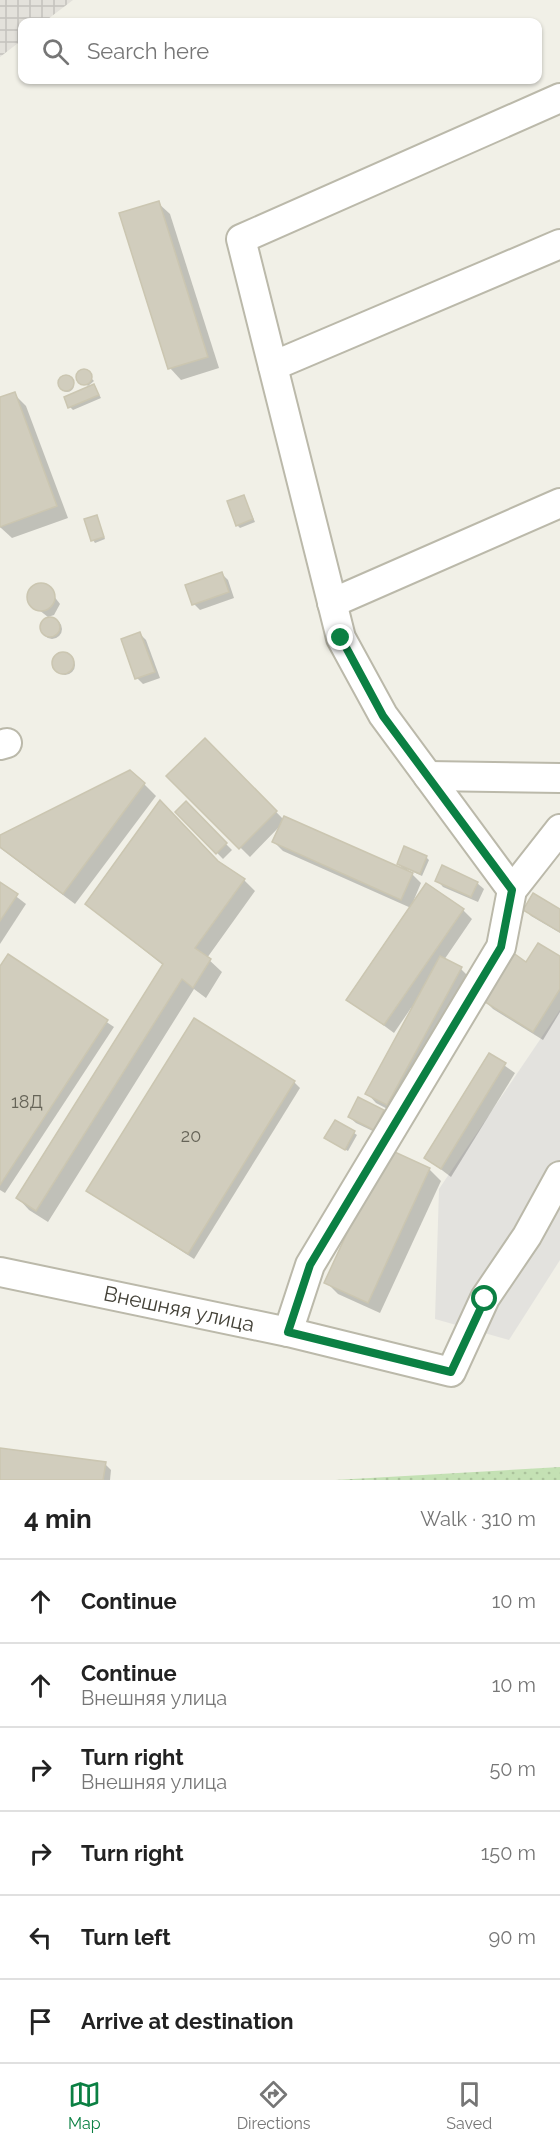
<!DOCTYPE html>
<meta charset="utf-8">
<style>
:root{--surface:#fff;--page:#f2f2f2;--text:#222;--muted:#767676;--line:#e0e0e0;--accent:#0b8043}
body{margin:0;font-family:Raleway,sans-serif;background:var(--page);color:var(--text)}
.stop{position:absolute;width:18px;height:18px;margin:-14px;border:4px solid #0b8043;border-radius:50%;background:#fff}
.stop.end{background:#0b8043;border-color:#fff;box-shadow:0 2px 6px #0008}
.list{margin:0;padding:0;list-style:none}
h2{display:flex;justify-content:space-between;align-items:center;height:78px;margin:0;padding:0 24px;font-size:26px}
h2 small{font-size:20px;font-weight:400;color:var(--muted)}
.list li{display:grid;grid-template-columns:39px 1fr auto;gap:18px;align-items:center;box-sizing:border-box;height:84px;padding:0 24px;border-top:2px solid var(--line)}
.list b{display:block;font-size:22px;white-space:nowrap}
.list p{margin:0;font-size:20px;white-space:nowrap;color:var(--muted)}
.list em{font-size:20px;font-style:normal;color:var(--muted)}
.icon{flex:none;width:33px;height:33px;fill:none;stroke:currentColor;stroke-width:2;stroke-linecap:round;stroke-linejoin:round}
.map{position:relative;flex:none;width:560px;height:1480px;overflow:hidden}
.search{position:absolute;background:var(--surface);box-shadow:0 2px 4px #0004;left:18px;right:18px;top:18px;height:66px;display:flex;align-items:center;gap:15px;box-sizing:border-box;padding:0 21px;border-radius:12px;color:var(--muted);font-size:22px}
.sheet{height:582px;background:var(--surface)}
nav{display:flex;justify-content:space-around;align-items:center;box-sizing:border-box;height:84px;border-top:2px solid var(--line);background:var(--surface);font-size:16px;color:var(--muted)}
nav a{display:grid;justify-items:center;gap:3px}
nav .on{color:var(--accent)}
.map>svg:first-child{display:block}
.industrial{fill:url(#industrial-grid)}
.grass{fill:url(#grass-dots)}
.parking{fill:#e3e2de}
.shadow{fill:#0003}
.building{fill:#d1cdbd;stroke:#cbc6b1;stroke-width:1.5}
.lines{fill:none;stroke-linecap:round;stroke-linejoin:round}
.minor-casing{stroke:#bbb9aa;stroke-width:32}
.minor{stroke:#fff;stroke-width:28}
.route{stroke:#0b8043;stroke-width:8}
.labels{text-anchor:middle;stroke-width:5;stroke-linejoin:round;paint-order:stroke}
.number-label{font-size:18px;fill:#666458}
.street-label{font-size:21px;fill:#434137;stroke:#fff}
</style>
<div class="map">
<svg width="560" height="1480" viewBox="0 0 560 1480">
<defs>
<pattern id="industrial-grid" width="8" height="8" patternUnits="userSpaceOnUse" patternTransform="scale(1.5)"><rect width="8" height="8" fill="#e3e1db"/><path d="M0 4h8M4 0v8" fill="none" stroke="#c4c2bd"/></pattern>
<pattern id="grass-dots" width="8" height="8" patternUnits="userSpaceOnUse" patternTransform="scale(1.5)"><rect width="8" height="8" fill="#c4e1b4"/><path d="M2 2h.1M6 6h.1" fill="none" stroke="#aac29b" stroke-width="1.8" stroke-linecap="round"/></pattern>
</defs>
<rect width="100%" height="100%" fill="#f1f0e7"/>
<!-- industrial -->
<polygon class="industrial" points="0,0 73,0 44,22 22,22 22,40 0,57"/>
<!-- grass -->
<polygon class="grass" points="560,1467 560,1480 335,1480"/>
<!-- parking -->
<polygon class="parking" points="560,1010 560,1260 509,1340 435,1319 439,1189"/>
<!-- shadow -->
<g class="shadow">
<polygon points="158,203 170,214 219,368 181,380 170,368"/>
<polygon points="84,371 94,381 88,386 79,377"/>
<circle cx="67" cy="385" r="7"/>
<polygon points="94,386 101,398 73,410 70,407"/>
<polygon points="14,394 26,406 68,518 12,538 0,527 0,399"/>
<polygon points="244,497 255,522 240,528 237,525"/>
<polygon points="96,517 105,539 95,543 93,540"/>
<polygon points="222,574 228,580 234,598 200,610 194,604"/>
<polygon points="41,585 47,587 60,604 54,615 48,617 30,603 30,591"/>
<circle cx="52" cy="629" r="10"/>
<polygon points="140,634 146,640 160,678 143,684 137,678"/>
<circle cx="65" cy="665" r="10"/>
<polygon points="205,740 284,820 406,871 398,864 426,857 429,860 422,876 407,869 421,883 413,902 463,910 472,919 444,960 461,969 470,978 397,1114 376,1103 367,1093 413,1009 411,1008 394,1033 348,999 411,908 283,851 274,842 280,826 250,857 168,776"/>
<polygon points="144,784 156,796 75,904 0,848 0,837"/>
<polygon points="186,804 232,850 223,859 177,812"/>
<polygon points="244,880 255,891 207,958 222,972 206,998 194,989 48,1222 29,1210 18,1198 164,966 87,904"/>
<polygon points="437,880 477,883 484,889 478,902 443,887"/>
<polygon points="0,884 26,904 0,944"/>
<polygon points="525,910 560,910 560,933 531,916"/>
<polygon points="8,956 114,1027 5,1193 0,1190 0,969"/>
<polygon points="560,958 560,1012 543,1040 493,1009 484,1000 527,964"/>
<polygon points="490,1055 515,1073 451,1177 426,1158"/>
<polygon points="294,1082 300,1088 194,1259 88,1191"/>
<polygon points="358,1099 384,1111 390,1118 381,1135 356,1123 349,1117"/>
<polygon points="354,1133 357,1135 348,1151 329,1141"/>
<polygon points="429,1169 441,1181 380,1313 338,1294 326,1282"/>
<polygon points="0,1449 105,1464 111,1470 110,1480 0,1480"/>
</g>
<!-- building -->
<g class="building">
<polygon points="159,201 208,357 168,369 119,213"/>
<circle cx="84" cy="377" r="8"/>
<circle cx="66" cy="383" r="8"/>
<polygon points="94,384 99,395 68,408 64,397"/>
<polygon points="15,392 57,506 0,527 0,397"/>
<polygon points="244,495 253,519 236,526 227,501"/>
<polygon points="97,515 104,537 91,541 84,519"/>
<polygon points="222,572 229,592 192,605 185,585"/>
<circle cx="41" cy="597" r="14"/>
<circle cx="50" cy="627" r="10"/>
<polygon points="140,632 155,672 135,679 121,639"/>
<circle cx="63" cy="663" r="11"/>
<polygon points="205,738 277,811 239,849 166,776"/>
<polygon points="130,770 145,783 63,894 0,847 0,835"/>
<polygon points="160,800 218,861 245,879 195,948 211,959 193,988 182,979 36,1211 16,1198 163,964 85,904"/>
<polygon points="186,801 227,843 216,854 175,812"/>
<polygon points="284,816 413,873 401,900 272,842"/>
<polygon points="404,846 427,856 420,874 397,864"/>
<polygon points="442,865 478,882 471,897 435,881"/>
<polygon points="0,882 18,894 0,921"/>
<polygon points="426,883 464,909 384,1025 346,1000"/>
<polygon points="533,893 560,909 560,932 523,910"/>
<polygon points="538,943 560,956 560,989 533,1032 482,1000 512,952 526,962"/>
<polygon points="8,954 108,1020 0,1185 0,966"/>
<polygon points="440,956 462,967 387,1105 365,1094"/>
<polygon points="194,1018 295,1081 188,1254 86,1191"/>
<polygon points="489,1053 506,1063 441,1169 424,1158"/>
<polygon points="358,1097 384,1110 374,1130 348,1117"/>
<polygon points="335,1120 355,1131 345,1150 324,1138"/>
<polygon points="386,1148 430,1168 368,1303 324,1283"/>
<polygon points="0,1448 106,1462 103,1480 0,1480"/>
</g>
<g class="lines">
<!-- minor casing -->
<g class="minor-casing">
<g id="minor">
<polyline points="273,366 560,244"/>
<polyline points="332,603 560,503"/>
<polyline points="0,745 7,743"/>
<polyline points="428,776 560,778"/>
<polyline points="512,890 383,715 341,638 241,239 560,98"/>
<polyline points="0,1272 288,1332 451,1372 485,1298 527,1236 560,1176"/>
<polyline points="288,1332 310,1265 501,947 512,890 560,829"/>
</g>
</g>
<!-- minor -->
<use href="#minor" class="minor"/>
</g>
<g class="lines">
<!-- route -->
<polyline class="route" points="341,638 383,716 512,890 501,947 310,1265 288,1332 451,1372 485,1299"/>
</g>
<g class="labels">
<!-- number labels -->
<g class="number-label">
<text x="27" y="1108">18Д</text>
<text x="191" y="1142">20</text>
</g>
<!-- street labels -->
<g class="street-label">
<text transform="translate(179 1309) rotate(12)" y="7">Внешняя улица</text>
</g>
</g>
</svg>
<div class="stop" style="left:485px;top:1299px"></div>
<div class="stop end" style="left:341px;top:638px"></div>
<div class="search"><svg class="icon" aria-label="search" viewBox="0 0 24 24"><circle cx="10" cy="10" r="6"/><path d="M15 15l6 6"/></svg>Search here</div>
</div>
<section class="sheet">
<h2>4 min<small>Walk · 310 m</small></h2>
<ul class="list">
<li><svg class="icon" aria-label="ahead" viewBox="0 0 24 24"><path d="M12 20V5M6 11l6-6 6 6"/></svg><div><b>Continue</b></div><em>10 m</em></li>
<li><svg class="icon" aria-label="ahead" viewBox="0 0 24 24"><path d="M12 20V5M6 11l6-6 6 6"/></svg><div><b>Continue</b><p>Внешняя улица</p></div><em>10 m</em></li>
<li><svg class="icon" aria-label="right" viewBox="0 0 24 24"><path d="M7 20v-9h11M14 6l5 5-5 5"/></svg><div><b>Turn right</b><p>Внешняя улица</p></div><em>50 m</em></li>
<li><svg class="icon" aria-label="right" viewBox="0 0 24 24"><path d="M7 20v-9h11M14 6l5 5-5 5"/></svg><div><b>Turn right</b></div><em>150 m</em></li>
<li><svg class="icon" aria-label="left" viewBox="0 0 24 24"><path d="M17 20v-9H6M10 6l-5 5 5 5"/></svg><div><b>Turn left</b></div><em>90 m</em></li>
<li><svg class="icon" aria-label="arrive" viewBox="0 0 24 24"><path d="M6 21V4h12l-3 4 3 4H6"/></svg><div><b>Arrive at destination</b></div></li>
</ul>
</section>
<nav>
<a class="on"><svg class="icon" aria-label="map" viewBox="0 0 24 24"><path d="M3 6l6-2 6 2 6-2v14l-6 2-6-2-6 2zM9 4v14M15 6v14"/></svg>Map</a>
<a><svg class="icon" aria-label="directions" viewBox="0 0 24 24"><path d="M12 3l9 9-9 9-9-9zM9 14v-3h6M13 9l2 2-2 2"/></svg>Directions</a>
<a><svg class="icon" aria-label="saved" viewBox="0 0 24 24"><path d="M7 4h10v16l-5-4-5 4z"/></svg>Saved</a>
</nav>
